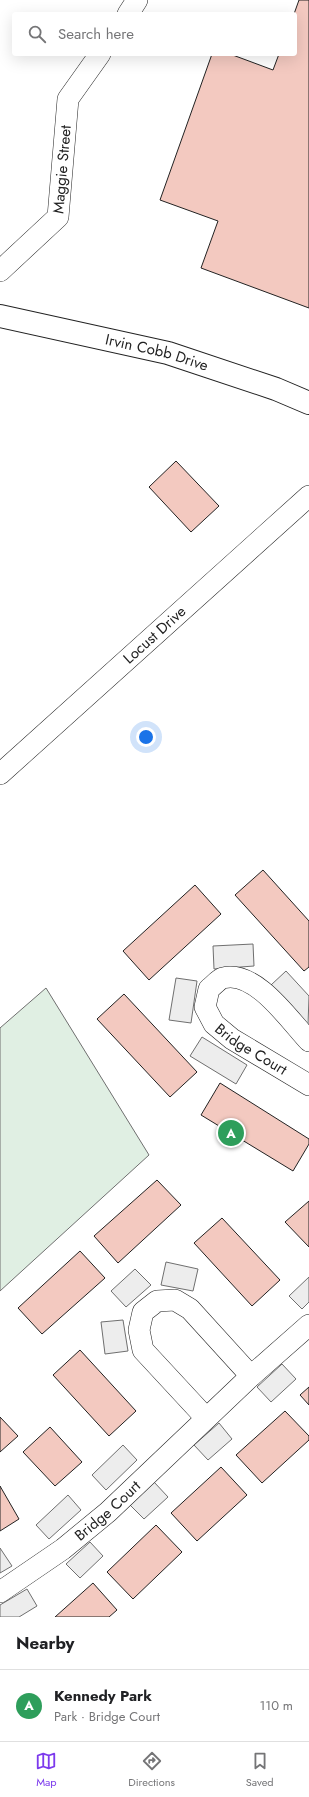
<!DOCTYPE html>
<meta charset="utf-8">
<style>
:root{--surface:#fff;--page:#f2f2f2;--text:#202124;--muted:#757577;--line:#e0e0e0;--accent:#7c3aed}
body{margin:0;font-family:Jost,sans-serif;background:var(--page);color:var(--text)}
.you{position:absolute;left:146px;top:737px;width:14px;height:14px;margin:-10px;border:3px solid #fff;border-radius:50%;background:#1a73e8;box-shadow:0 0 0 6px #1a73e833}
.badge{display:grid;place-items:center;width:26px;height:26px;border-radius:50%;background:var(--accent);color:#fff;font-size:13px;font-weight:700}
.pin{position:absolute;translate:-50% -50%;border:2px solid #fff;box-shadow:0 1px 4px #0006}
.list{margin:0;padding:0;list-style:none}
h2{display:flex;justify-content:space-between;align-items:center;height:52px;margin:0;padding:0 16px;font-size:17px}
h2 small{font-size:13px;font-weight:400;color:var(--muted)}
.list li{display:grid;grid-template-columns:26px 1fr auto;gap:12px;align-items:center;box-sizing:border-box;height:72px;padding:0 16px;border-top:1px solid var(--line)}
.list b{display:block;font-size:15px;white-space:nowrap}
.list p{margin:0;font-size:13px;white-space:nowrap;color:var(--muted)}
.list em{font-size:13px;font-style:normal;color:var(--muted)}
.icon{flex:none;width:22px;height:22px;fill:none;stroke:currentColor;stroke-width:2;stroke-linecap:round;stroke-linejoin:round}
.map{position:relative;flex:none;width:309px;height:1617px;overflow:hidden}
.search{position:absolute;background:var(--surface);box-shadow:0 4px 16px #0002;left:12px;right:12px;top:12px;height:44px;display:flex;align-items:center;gap:10px;box-sizing:border-box;padding:0 14px;border-radius:4px;color:var(--muted);font-size:15px}
.sheet{height:124px;background:var(--surface)}
nav{display:flex;justify-content:space-around;align-items:center;box-sizing:border-box;height:56px;border-top:1px solid var(--line);background:var(--surface);font-size:11px;color:var(--muted)}
nav a{display:grid;justify-items:center;gap:2px}
nav .on{color:var(--accent)}
.map>svg:first-child{display:block}
.green{fill:#e0efe3;stroke:#6f6f6f}
.parking{fill:#ededed;stroke:#6f6f6f}
.building{fill:#f3c9c0;stroke:#222}
.lines{fill:none;stroke-linecap:round;stroke-linejoin:round}
.minor-casing{stroke:#222;stroke-width:22}
.primary-casing{stroke:#222;stroke-width:24}
.minor{stroke:#fff;stroke-width:21}
.primary{stroke:#fff;stroke-width:22}
.labels{text-anchor:middle;stroke-width:3;stroke-linejoin:round;paint-order:stroke}
.street-label{font-size:15px;fill:#222;stroke:#fff}
</style>
<div class="map">
<svg width="309" height="1617" viewBox="0 0 309 1617">
<rect width="100%" height="100%" fill="#fff"/>
<!-- green -->
<polygon class="green" points="46,988 149,1155 0,1291 0,1028"/>
<!-- parking -->
<g class="parking">
<polygon points="253,944 254,966 214,969 213,946"/>
<polygon points="286,971 309,996 308,1026 271,985"/>
<polygon points="176,978 197,981 191,1023 169,1020"/>
<polygon points="202,1037 247,1065 236,1084 190,1056"/>
<polygon points="166,1262 198,1269 193,1291 161,1285"/>
<polygon points="135,1269 151,1285 126,1307 111,1291"/>
<polygon points="309,1277 309,1302 302,1309 289,1296"/>
<polygon points="123,1320 128,1351 105,1354 101,1322"/>
<polygon points="282,1364 296,1379 271,1402 257,1387"/>
<polygon points="219,1423 232,1439 208,1460 194,1445"/>
<polygon points="123,1445 137,1460 106,1490 92,1475"/>
<polygon points="154,1482 168,1497 144,1519 130,1505"/>
<polygon points="68,1495 81,1510 49,1539 36,1525"/>
<polygon points="90,1542 103,1556 80,1578 66,1564"/>
<polygon points="0,1548 12,1566 0,1573"/>
<polygon points="27,1589 37,1606 19,1617 0,1617 0,1605"/>
</g>
<!-- building -->
<g class="building">
<polygon points="299,0 309,0 309,308 201,268 218,221 160,200 212,54 230,54 273,70 279,54 295,54 295,14 294,14"/>
<polygon points="176,461 219,506 191,532 149,487"/>
<polygon points="263,870 309,921 309,967 304,971 235,895"/>
<polygon points="195,885 221,914 149,980 123,951"/>
<polygon points="124,994 197,1072 170,1097 97,1019"/>
<polygon points="220,1083 309,1139 309,1144 293,1171 201,1115"/>
<polygon points="157,1180 181,1205 118,1263 94,1236"/>
<polygon points="309,1201 309,1247 285,1222"/>
<polygon points="222,1218 280,1280 252,1306 194,1243"/>
<polygon points="80,1251 105,1278 42,1334 18,1308"/>
<polygon points="80,1350 136,1411 109,1436 53,1375"/>
<polygon points="309,1387 309,1405 300,1395"/>
<polygon points="285,1411 309,1436 309,1440 262,1483 236,1455"/>
<polygon points="0,1417 18,1436 0,1452"/>
<polygon points="50,1427 82,1462 55,1486 23,1452"/>
<polygon points="221,1467 247,1495 197,1541 171,1513"/>
<polygon points="0,1486 19,1519 0,1531"/>
<polygon points="156,1525 182,1552 133,1599 107,1572"/>
<polygon points="93,1583 117,1610 109,1617 55,1617"/>
</g>
<g class="lines">
<!-- minor casing -->
<g class="minor-casing">
<g id="minor">
<polyline points="128,14 137,0"/>
<path id="s1" d="M 0,271 L 58,217 L 68,99 L 100,54"/>
<path id="s2" d="M 0,774 L 309,496"/>
<path id="s3" d="M 309,1041 C 290,1021 255,969 223,978 C 219,979 213,986 209,989 L 205,1007 L 214,1024 L 232,1039 L 309,1085"/>
<polyline points="206,1418 143,1350 139,1330 143,1312 157,1301 175,1300 190,1309 251,1376"/>
<path id="s4" d="M 0,1592 L 63,1549 L 108,1512 L 251,1376 L 309,1325"/>
</g>
</g>
<!-- primary casing -->
<g class="primary-casing">
<g id="primary">
<path id="s5" d="M 0,316 L 168,353 L 276,389 L 309,403"/>
</g>
</g>
<!-- minor -->
<use href="#minor" class="minor"/>
<!-- primary -->
<use href="#primary" class="primary"/>
</g>
<g class="labels">
<!-- street labels -->
<g class="street-label">
<text dy="5" stroke="none"><textPath href="#s1" startOffset="127">Maggie Street</textPath></text>
<text dy="5" stroke="none"><textPath href="#s5" startOffset="161">Irvin Cobb Drive</textPath></text>
<text dy="5" stroke="none"><textPath href="#s2" startOffset="208">Locust Drive</textPath></text>
<text dy="5" stroke="none"><textPath href="#s3" startOffset="212">Bridge Court</textPath></text>
<text dy="5" stroke="none"><textPath href="#s4" startOffset="135">Bridge Court</textPath></text>
</g>
</g>
</svg>
<div class="you"></div>
<div class="pin badge" style="left:231px;top:1133px;background:#2e9e5b">A</div>
<div class="search"><svg class="icon" aria-label="search" viewBox="0 0 24 24"><circle cx="10" cy="10" r="6"/><path d="M15 15l6 6"/></svg>Search here</div>
</div>
<section class="sheet">
<h2>Nearby<small></small></h2>
<ul class="list">
<li><span class="badge" style="background:#2e9e5b">A</span><div><b>Kennedy Park</b><p>Park · Bridge Court</p></div><em>110 m</em></li>
</ul>
</section>
<nav>
<a class="on"><svg class="icon" aria-label="map" viewBox="0 0 24 24"><path d="M3 6l6-2 6 2 6-2v14l-6 2-6-2-6 2zM9 4v14M15 6v14"/></svg>Map</a>
<a><svg class="icon" aria-label="directions" viewBox="0 0 24 24"><path d="M12 3l9 9-9 9-9-9zM9 14v-3h6M13 9l2 2-2 2"/></svg>Directions</a>
<a><svg class="icon" aria-label="saved" viewBox="0 0 24 24"><path d="M7 4h10v16l-5-4-5 4z"/></svg>Saved</a>
</nav>
